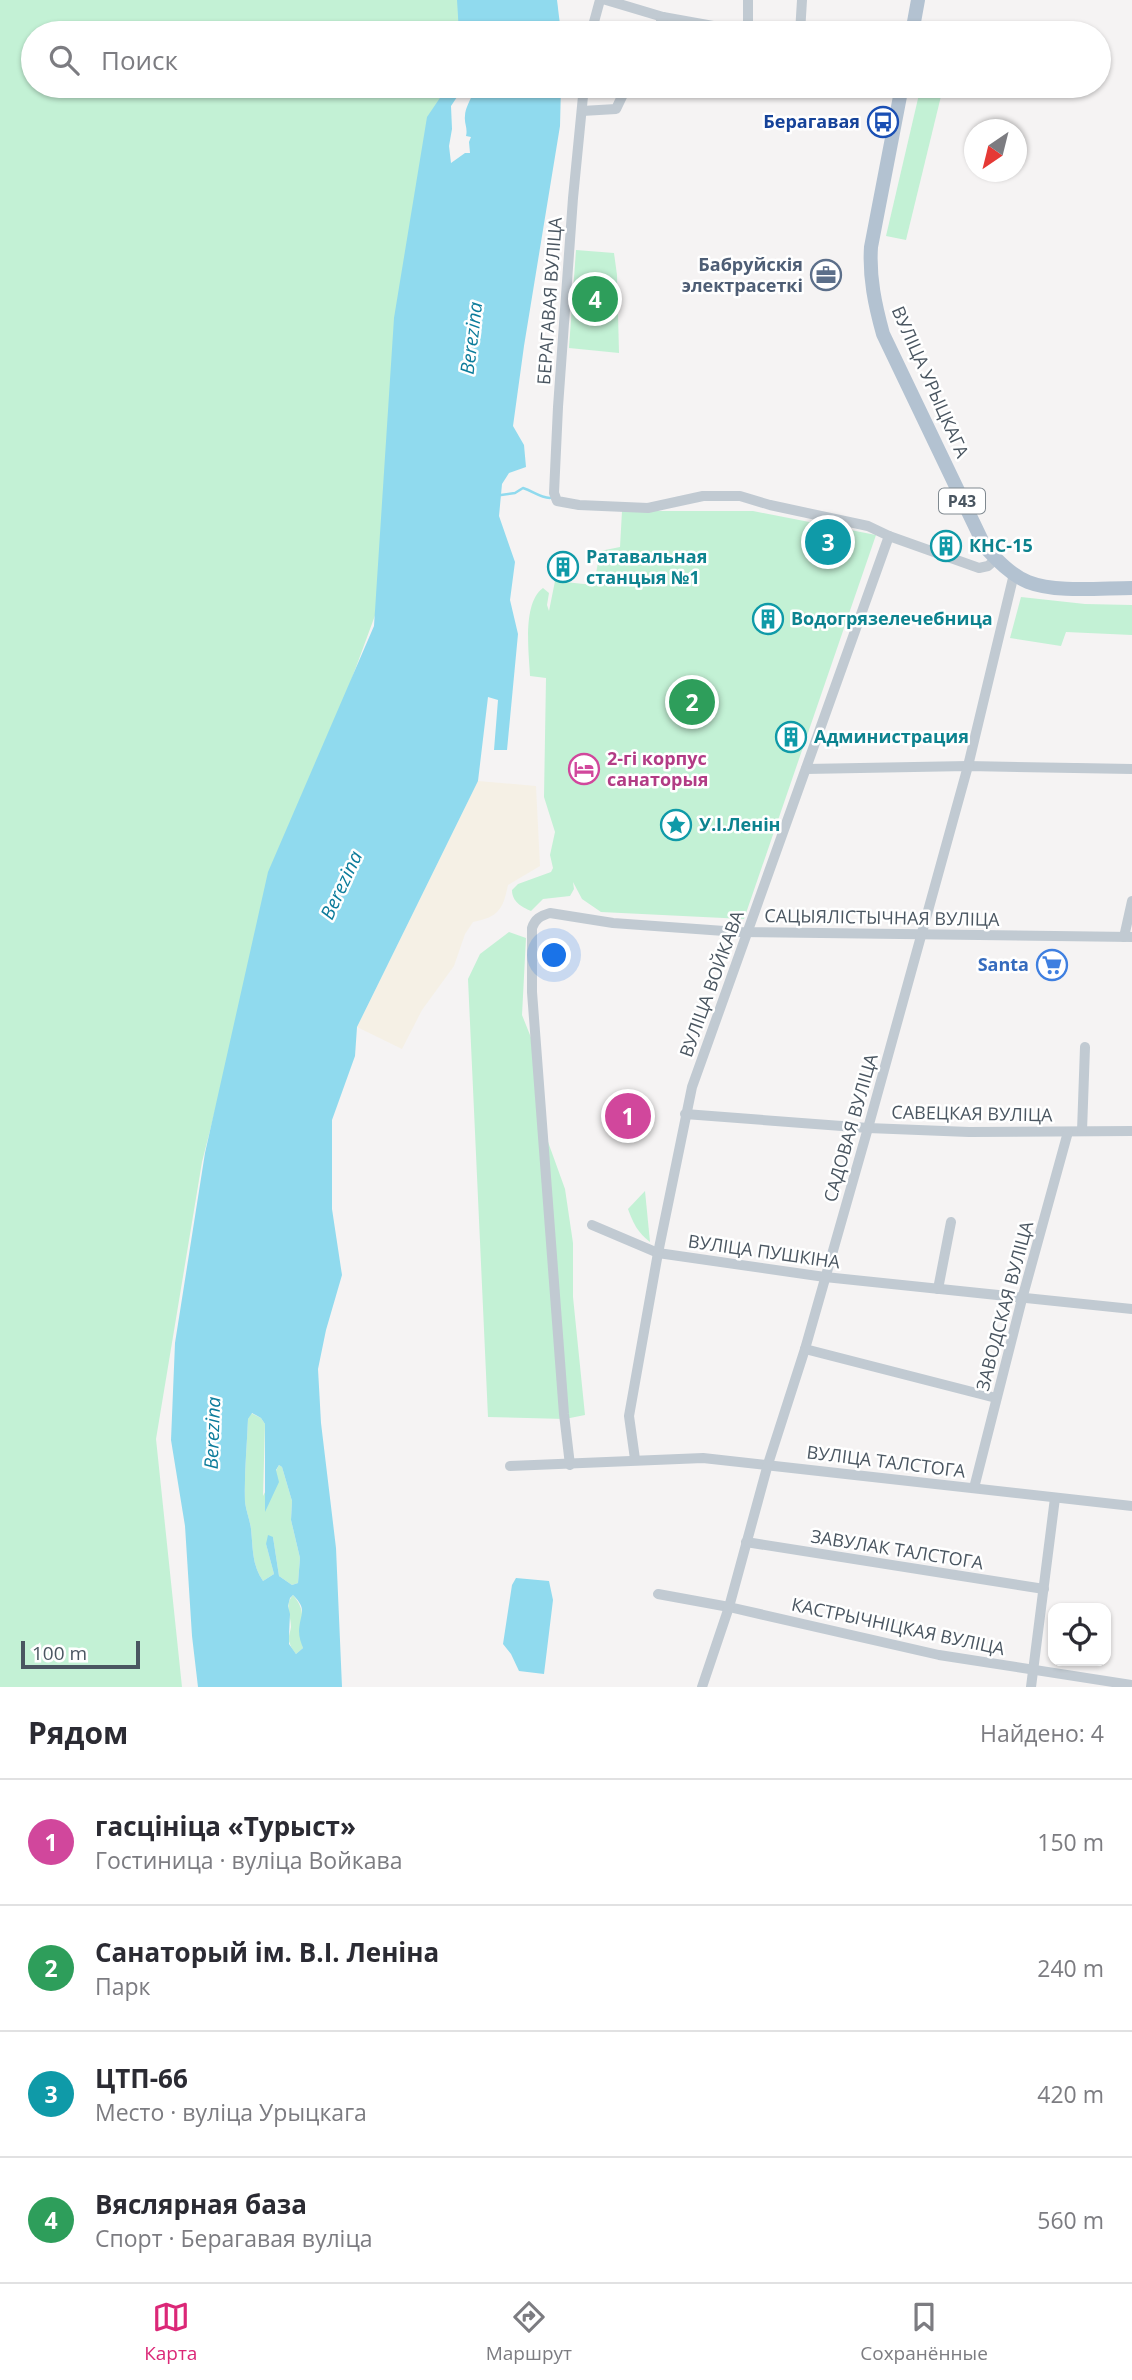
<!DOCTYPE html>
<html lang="ru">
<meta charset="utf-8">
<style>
:root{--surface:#fff;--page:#f7f7f7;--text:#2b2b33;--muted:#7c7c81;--line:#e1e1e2;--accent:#db2777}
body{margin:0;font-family:"Open Sans",sans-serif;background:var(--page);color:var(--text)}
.controls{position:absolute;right:21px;bottom:21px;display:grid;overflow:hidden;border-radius:14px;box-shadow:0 2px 5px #0004}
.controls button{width:63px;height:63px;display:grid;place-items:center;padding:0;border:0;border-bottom:2px solid var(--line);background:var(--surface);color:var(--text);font:35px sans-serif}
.compass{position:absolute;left:964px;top:119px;width:63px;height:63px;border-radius:50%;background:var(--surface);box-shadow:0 2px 5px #0004;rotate:215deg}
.scale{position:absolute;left:21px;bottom:18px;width:119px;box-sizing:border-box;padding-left:7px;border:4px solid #4a5661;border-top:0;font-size:19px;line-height:24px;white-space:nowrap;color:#4a5661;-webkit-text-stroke:5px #fff;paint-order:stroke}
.you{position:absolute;left:555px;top:956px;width:24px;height:24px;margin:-18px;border:5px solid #fff;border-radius:50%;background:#1a73e8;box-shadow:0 0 0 10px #1a73e833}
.badge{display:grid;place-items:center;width:46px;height:46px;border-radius:50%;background:var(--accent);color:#fff;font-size:23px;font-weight:700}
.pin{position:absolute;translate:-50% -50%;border:4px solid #fff;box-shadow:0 2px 7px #0006}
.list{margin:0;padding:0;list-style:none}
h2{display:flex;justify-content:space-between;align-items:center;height:91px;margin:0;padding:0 28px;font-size:30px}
h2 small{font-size:23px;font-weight:400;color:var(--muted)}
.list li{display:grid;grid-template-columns:46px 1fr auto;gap:21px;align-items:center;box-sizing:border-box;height:126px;padding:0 28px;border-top:2px solid var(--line)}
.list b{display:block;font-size:26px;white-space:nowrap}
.list p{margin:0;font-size:23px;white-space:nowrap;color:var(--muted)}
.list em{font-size:23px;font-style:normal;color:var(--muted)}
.icon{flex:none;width:38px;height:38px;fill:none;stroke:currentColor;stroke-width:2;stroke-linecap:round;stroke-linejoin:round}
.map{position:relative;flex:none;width:1132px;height:1687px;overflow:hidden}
.search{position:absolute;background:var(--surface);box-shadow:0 2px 5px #0004;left:21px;right:21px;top:21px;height:77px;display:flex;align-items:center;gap:18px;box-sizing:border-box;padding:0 24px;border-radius:38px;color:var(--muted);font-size:26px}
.sheet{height:595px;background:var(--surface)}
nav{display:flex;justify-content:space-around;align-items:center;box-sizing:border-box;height:98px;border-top:2px solid var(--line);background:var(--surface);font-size:19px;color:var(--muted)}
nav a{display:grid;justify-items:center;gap:4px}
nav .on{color:var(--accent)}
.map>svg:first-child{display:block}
.green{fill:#c3f1d5}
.sand{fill:#f5f0e5}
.water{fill:#90daee;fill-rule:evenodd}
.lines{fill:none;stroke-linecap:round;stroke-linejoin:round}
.stream{stroke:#90daee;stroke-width:2.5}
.minor{stroke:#c1cad2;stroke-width:10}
.primary{stroke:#b3c2d1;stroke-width:14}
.labels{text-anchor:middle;stroke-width:5;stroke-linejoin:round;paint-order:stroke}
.shield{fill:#fff;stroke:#808990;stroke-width:2}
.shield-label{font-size:16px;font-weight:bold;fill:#4a5661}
.transit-label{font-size:18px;font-weight:bold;fill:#164399;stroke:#fff;text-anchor:end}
.service-label{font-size:18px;font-weight:bold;fill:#4e5e75;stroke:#fff;text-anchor:end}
.street-label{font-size:18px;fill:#4a5661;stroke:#fff}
.culture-label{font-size:18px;font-weight:bold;fill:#0d838f;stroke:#fff;text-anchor:start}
.hotel-label{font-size:18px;font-weight:bold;fill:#b23c85;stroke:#fff;text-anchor:start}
.shop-label{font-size:18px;font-weight:bold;fill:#366cbe;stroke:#fff;text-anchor:end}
.water-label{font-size:19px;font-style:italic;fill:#0c7c9b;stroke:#fff}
</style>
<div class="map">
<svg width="1132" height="1687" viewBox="0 0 1132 1687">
<rect width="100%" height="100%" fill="#f5f3f3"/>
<!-- green -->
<g class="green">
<polygon points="0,0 459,0 460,33 33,33 33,86 449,86 377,610 265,915 202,1162 156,1439 182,1687 0,1687"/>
<polygon points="920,90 942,92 906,240 886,236"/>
<polygon points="576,250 614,253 617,275 619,353 569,348"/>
<path d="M 622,511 L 753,511 L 876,535 L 744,919 L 601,912 L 582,899 L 573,882 L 574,889 L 570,896 L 543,899 L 531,911 C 522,907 512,902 512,890 L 518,884 L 551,872 L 553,868 L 550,855 L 555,832 L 544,797 L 546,678 L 530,676 C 529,653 522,603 543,588 L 549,593 L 547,605 L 549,611 L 555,581 L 594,585 L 600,551 L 620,547 Z"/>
<polygon points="1021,597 1085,604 1132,605 1132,635 1066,632 1061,646 1010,638"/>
<polygon points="509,932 526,938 522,1015 534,1045 543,1128 565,1189 573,1243 573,1297 585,1415 565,1419 488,1417 468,979 480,954"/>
<path d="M 645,1191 L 650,1242 C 638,1233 633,1223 628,1209 Z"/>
<path d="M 251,1413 L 261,1418 L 265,1424 L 263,1496 L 279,1465 L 282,1467 L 292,1501 L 291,1520 L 300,1558 L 298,1583 L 292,1585 L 279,1576 L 273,1537 L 266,1544 L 274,1574 L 263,1581 C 252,1566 253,1547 251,1529 C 250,1520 246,1511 245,1502 C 244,1474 247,1446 248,1419 Z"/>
<path d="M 293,1595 C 310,1615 297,1624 303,1648 L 296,1654 C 294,1651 291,1648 290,1644 C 287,1638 290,1634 291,1627 C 291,1615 284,1605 293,1595 Z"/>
</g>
<!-- sand -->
<path class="sand" d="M 478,781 L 536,786 L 540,866 L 508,885 C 503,910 498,917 473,922 L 465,934 L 454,966 L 422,1010 L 402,1049 L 357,1027 Z"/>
<!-- water -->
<g class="water">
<polygon points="457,0 557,0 561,33 459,33"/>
<path d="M 448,86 L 561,86 L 560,126 L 524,346 L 513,426 L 524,445 L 526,467 L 509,473 L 502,484 L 499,516 L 515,562 L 510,600 L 518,634 L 507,750 L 494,750 L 498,700 L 488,697 L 478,781 L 357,1027 L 355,1056 L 332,1120 L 332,1209 L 342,1275 L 326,1330 L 318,1369 L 321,1423 L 336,1548 L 342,1687 L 198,1687 L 192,1636 L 185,1526 L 171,1440 L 175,1343 L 205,1153 L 268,872 L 374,626 L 394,318 L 427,117 ZM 469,87 L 474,91 C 471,99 465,108 465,116 C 464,124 468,128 466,136 L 471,137 L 469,142 L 470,153 L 465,153 L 451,163 L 449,146 L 452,129 L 451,106 L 463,88 ZM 252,1413 L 261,1418 L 265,1424 L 265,1512 L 279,1482 L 276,1470 L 279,1465 L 282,1467 L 292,1501 L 291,1520 L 300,1558 L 298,1583 L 292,1585 L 279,1576 L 273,1537 L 268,1535 L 266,1544 L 274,1574 L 263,1581 C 252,1566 253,1547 251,1529 C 250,1520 246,1511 245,1502 C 244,1474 247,1446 248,1419 ZM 293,1595 C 308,1610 300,1613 299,1631 C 299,1637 301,1643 303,1648 L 296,1654 L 289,1644 L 289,1635 L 290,1614 L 288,1606 L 290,1598 Z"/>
<polygon points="516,1578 549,1581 553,1600 544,1674 519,1671 511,1654 503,1644 512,1585"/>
</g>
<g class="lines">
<!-- stream -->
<path class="stream" d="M 501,495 L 515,493 L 523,488 C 533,491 539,497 550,498"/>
<!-- minor -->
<g class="minor">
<polyline points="606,0 663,17 752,33"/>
<polyline points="591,33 600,0"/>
<polyline points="656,33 663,17"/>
<polyline points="748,33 748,0"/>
<polyline points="800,33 802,0"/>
<polyline points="584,86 573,198 558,407 554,493 557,501 579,505 648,508 703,496 740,496 770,505 868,526 889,536 979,568 988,566 996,559"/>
<polyline points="582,111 616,109 627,86"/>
<polyline points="806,769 968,766 1132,769"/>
<polyline points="1124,937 1132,901"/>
<polyline points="685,1114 868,1128 969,1132 1132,1131"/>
<polyline points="1082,1131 1085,1047"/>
<polyline points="592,1225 658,1253 825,1277 1132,1309"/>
<polyline points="938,1289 951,1222"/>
<polyline points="805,1349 996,1398"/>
<polyline points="635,1459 629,1416 658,1253 692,1087 889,536"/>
<path d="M 570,1465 L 564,1414 L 532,992 L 532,928 C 535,919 540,916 550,913 L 613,923 L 738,932 L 1132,937"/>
<polyline points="510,1466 703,1458 1132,1506"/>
<polyline points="974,1488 1022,1299 1068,1132"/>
<polyline points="746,1542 1044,1589"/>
<polyline points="658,1594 729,1607 939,1655 1132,1685"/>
<polyline points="702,1687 729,1607 768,1464 805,1349 868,1128 968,766 1014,574"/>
<polyline points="1031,1687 1055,1498"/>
</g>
<!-- primary -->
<g class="primary">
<polyline points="912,33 918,0"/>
<path d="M 902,86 L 871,247 C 869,277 875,305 883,334 L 985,547 C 997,560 1011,575 1028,582 C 1056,593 1101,588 1132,588"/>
</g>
</g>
<!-- icons -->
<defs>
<g id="bus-ring" transform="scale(1.575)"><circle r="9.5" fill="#fff" stroke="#1a4fb4" stroke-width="1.5"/><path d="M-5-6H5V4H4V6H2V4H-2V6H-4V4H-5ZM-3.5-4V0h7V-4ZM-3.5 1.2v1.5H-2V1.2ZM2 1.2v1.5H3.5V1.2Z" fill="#1a4fb4"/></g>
<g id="office-ring" transform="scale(1.575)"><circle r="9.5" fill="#fff" stroke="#5c6f8a" stroke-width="1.5"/><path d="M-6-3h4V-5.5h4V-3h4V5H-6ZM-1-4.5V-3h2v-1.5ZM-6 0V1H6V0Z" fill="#5c6f8a"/></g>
<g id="building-ring" transform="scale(1.575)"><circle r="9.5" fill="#fff" stroke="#0f9aa8" stroke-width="1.5"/><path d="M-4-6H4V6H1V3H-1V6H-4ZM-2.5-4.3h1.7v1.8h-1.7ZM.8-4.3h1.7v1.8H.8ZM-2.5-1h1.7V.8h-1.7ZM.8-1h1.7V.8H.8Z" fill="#0f9aa8"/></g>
<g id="hotel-ring" transform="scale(1.575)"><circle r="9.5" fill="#fff" stroke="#d1479c" stroke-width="1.5"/><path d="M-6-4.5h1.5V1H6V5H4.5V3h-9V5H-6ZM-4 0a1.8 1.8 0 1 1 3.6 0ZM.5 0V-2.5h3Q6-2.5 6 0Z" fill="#d1479c"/></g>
<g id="sight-ring" transform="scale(1.575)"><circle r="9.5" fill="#fff" stroke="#0f9aa8" stroke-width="1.5"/><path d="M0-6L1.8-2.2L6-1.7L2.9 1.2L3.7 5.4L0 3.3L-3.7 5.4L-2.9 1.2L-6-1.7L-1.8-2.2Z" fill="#0f9aa8"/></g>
<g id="supermarket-ring" transform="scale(1.575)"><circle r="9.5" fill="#fff" stroke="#3f7fe0" stroke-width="1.5"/><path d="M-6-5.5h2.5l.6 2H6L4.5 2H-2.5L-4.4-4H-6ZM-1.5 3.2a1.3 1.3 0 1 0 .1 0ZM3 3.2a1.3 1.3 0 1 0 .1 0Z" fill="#3f7fe0"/></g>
</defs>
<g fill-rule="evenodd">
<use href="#bus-ring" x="883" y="122"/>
<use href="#office-ring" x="826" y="275"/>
<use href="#building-ring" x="946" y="546"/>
<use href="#building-ring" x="563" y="567"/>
<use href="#building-ring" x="768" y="619"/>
<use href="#building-ring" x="791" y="737"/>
<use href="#hotel-ring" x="584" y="769"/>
<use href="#sight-ring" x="676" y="825"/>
<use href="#supermarket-ring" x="1052" y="965"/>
</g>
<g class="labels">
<!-- shield labels -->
<rect class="shield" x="939" y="488.5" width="46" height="25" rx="5"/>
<g class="shield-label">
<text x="962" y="507">Р43</text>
</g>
<!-- transit labels -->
<g class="transit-label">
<text x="860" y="128">Берагавая</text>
</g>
<!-- service labels -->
<g class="service-label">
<text x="803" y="271">Бабруйскія<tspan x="803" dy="21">электрасеткі</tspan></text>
</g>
<!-- street labels -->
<g class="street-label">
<text transform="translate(550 301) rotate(-86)" y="6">БЕРАГАВАЯ ВУЛІЦА</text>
<text transform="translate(930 382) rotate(66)" y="6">ВУЛІЦА УРЫЦКАГА</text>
<text transform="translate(882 918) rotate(1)" y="6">САЦЫЯЛІСТЫЧНАЯ ВУЛІЦА</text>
<text transform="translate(712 984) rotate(-70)" y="6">ВУЛІЦА ВОЙКАВА</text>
<text transform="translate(972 1114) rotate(1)" y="6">САВЕЦКАЯ ВУЛІЦА</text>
<text transform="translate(851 1128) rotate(-74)" y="6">САДОВАЯ ВУЛІЦА</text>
<text transform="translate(764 1252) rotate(8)" y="6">ВУЛІЦА ПУШКІНА</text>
<text transform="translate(1005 1306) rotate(-75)" y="6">ЗАВОДСКАЯ ВУЛІЦА</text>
<text transform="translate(886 1462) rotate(7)" y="6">ВУЛІЦА ТАЛСТОГА</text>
<text transform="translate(897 1550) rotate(9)" y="6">ЗАВУЛАК ТАЛСТОГА</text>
<text transform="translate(898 1627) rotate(12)" y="6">КАСТРЫЧНІЦКАЯ ВУЛІЦА</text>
</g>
<!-- culture labels -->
<g class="culture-label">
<text x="969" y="552">КНС-15</text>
<text x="586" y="563">Ратавальная<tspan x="586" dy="21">станцыя №1</tspan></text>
<text x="791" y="625">Водогрязелечебница</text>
<text x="814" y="743">Администрация</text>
<text x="699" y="831">У.І.Ленін</text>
</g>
<!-- hotel labels -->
<g class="hotel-label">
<text x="607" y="765">2-гі корпус<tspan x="607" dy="21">санаторыя</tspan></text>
</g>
<!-- shop labels -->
<g class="shop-label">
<text x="1029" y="971">Santa</text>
</g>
<!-- water labels -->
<g class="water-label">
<text transform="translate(471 338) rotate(-83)" y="7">Berezina</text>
<text transform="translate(341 885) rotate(-65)" y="7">Berezina</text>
<text transform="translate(212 1433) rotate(-88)" y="7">Berezina</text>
</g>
</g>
</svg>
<div class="controls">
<button><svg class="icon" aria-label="locate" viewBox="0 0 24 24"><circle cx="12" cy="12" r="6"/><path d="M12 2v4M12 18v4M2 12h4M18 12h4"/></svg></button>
</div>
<svg class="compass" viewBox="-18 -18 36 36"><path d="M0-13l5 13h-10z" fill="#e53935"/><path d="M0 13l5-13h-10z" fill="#7c7c81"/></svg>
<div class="scale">100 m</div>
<div class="you"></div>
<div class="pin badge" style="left:628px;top:1116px;background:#d1479c">1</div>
<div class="pin badge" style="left:692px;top:702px;background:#2e9e5b">2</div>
<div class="pin badge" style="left:828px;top:542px;background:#0f9aa8">3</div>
<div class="pin badge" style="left:595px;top:299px;background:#2e9e5b">4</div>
<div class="search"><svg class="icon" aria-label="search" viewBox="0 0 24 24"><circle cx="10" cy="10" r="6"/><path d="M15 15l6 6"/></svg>Поиск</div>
</div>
<section class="sheet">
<h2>Рядом<small>Найдено: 4</small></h2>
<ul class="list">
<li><span class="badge" style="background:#d1479c">1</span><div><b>гасцініца «Турыст»</b><p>Гостиница · вуліца Войкава</p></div><em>150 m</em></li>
<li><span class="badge" style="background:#2e9e5b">2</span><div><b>Санаторый ім. В.І. Леніна</b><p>Парк</p></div><em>240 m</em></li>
<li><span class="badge" style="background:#0f9aa8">3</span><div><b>ЦТП-66</b><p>Место · вуліца Урыцкага</p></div><em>420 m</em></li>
<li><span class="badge" style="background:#2e9e5b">4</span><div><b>Вяслярная база</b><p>Спорт · Берагавая вуліца</p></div><em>560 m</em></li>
</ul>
</section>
<nav>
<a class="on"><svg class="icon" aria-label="map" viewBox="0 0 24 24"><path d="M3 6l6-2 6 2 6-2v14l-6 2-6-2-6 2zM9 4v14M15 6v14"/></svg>Карта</a>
<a><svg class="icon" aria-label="directions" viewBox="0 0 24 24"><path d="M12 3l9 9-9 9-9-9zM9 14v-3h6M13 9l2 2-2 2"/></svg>Маршрут</a>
<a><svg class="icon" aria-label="saved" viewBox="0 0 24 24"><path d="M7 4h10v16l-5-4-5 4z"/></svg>Сохранённые</a>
</nav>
